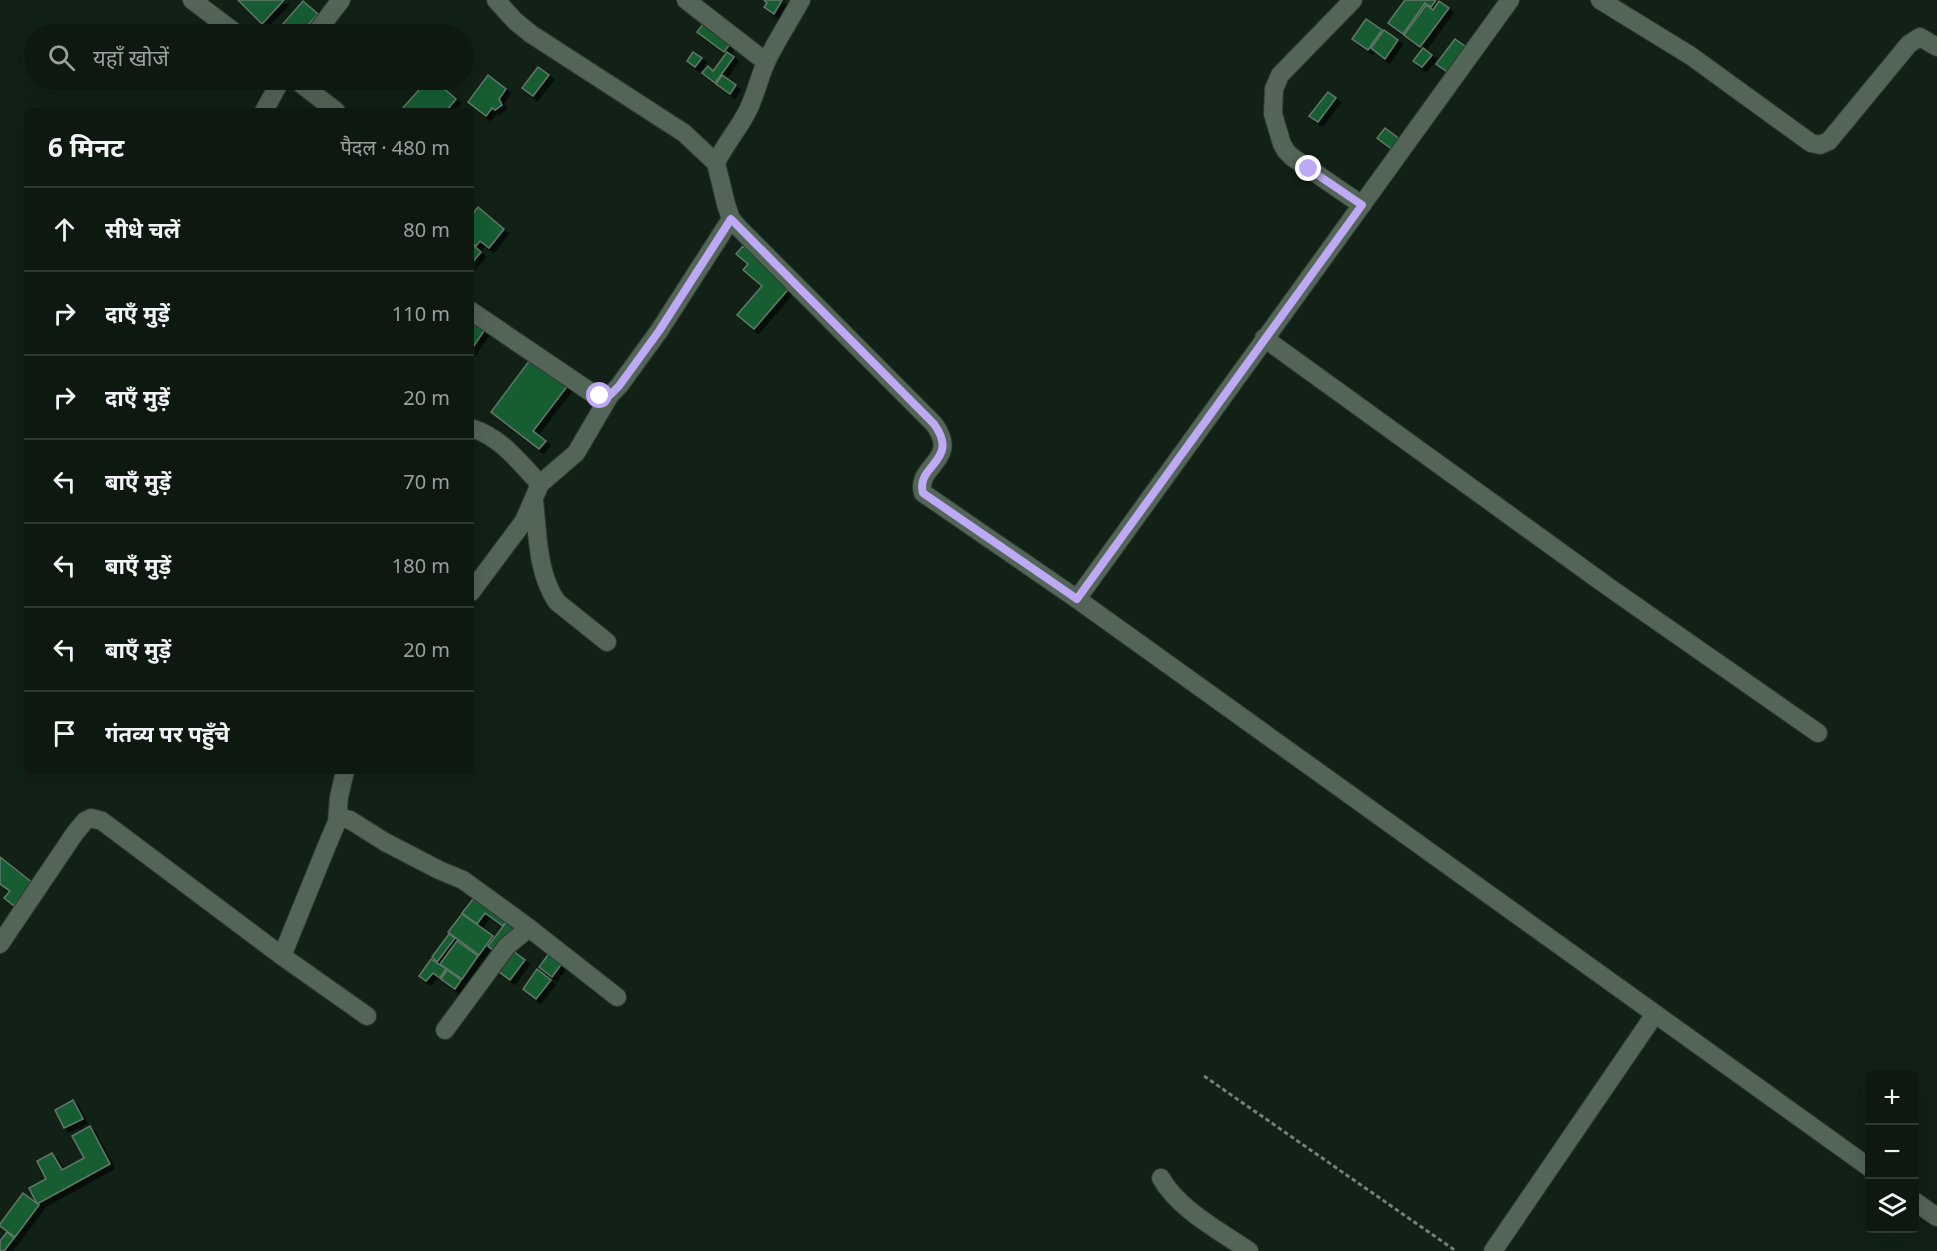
<!DOCTYPE html>
<html lang="hi">
<meta charset="utf-8">
<style>
:root{--surface:#0d1910;--page:#162219;--text:#f1f3f6;--muted:#9aa09f;--line:#2d3830}
body{margin:0;font-family:"Noto Sans","Noto Sans Devanagari",sans-serif;background:var(--page);color:var(--text)}
.controls{position:absolute;right:18px;bottom:18px;display:grid;overflow:hidden;border-radius:6px;box-shadow:0 6px 24px #0002}
.controls button{width:54px;height:54px;display:grid;place-items:center;padding:0;border:0;border-bottom:2px solid var(--line);background:var(--surface);color:var(--text);font:30px sans-serif}
.stop{position:absolute;width:18px;height:18px;margin:-14px;border:4px solid #bea9f4;border-radius:50%;background:#fff}
.stop.end{background:#bea9f4;border-color:#fff;box-shadow:0 2px 6px #0008}
.list{margin:0;padding:0;list-style:none}
h2{display:flex;justify-content:space-between;align-items:center;height:78px;margin:0;padding:0 24px;font-size:26px}
h2 small{font-size:20px;font-weight:400;color:var(--muted)}
.list li{display:grid;grid-template-columns:39px 1fr auto;gap:18px;align-items:center;box-sizing:border-box;height:84px;padding:0 24px;border-top:2px solid var(--line)}
.list b{display:block;font-size:22px;white-space:nowrap}
.list em{font-size:20px;font-style:normal;color:var(--muted)}
.icon{flex:none;width:33px;height:33px;fill:none;stroke:currentColor;stroke-width:2;stroke-linecap:round;stroke-linejoin:round}
.map{position:relative;flex:none;width:1937px;height:1251px;overflow:hidden}
.search{position:absolute;background:var(--surface);box-shadow:0 6px 24px #0002;left:24px;top:24px;width:450px;height:66px;display:flex;align-items:center;gap:15px;box-sizing:border-box;padding:0 21px;border-radius:33px;color:var(--muted);font-size:22px}
.panel{position:absolute;background:var(--surface);box-shadow:0 6px 24px #0002;left:24px;top:108px;width:450px;height:666px;border-radius:6px}
.map>svg:first-child{display:block}
.building{fill:#165d33;stroke:#647769;stroke-width:1.5;filter:url(#shadow)}
.lines{fill:none;stroke-linecap:round;stroke-linejoin:round}
.minor-casing{stroke:#303932;stroke-width:20}
.path{stroke:#738177;stroke-width:3;stroke-dasharray:4.5 3;stroke-linecap:butt}
.minor{stroke:#536557;stroke-width:18}
.route{stroke:#bea9f4;stroke-width:8}
</style>
<div class="map">
<svg width="1937" height="1251" viewBox="0 0 1937 1251">
<defs>
<filter id="shadow"><feDropShadow dx="4.5" dy="4.5" stdDeviation="0" flood-color="#0009"/></filter>
</defs>
<rect width="100%" height="100%" fill="#112116"/>
<!-- building -->
<g class="building">
<polygon points="238,0 284,0 262,24"/>
<polygon points="764,0 782,0 774,14 764,7 767,3"/>
<polygon points="1405,0 1436,0 1431,7 1425,3 1403,34 1388,23"/>
<polygon points="303,1 318,14 300,34 277,34 275,33"/>
<polygon points="1439,1 1449,8 1420,47 1404,35 1426,5 1433,10"/>
<polygon points="1366,19 1382,30 1368,50 1352,39"/>
<polygon points="706,20 733,40 724,52 697,32"/>
<polygon points="1384,30 1398,40 1385,59 1371,48"/>
<polygon points="1455,39 1472,51 1453,76 1436,64"/>
<polygon points="1423,48 1432,55 1422,67 1413,61"/>
<polygon points="693,52 702,58 695,67 687,61"/>
<polygon points="727,52 734,57 715,83 702,73 708,66 713,71"/>
<polygon points="538,67 549,75 533,96 522,88"/>
<polygon points="488,75 506,89 499,99 502,105 495,110 492,108 486,116 468,102"/>
<polygon points="722,75 736,85 730,94 716,84"/>
<polygon points="428,80 434,80 456,99 446,111 400,111"/>
<polygon points="1328,92 1336,98 1318,122 1309,116"/>
<polygon points="1385,128 1405,143 1397,153 1377,138"/>
<polygon points="478,207 504,229 489,248 480,241 476,246 471,242 471,216"/>
<polygon points="474,246 481,252 471,264 471,249"/>
<polygon points="743,246 791,286 754,329 737,315 762,286 743,270 748,264 736,254"/>
<polygon points="471,314 488,325 471,350"/>
<polygon points="533,356 569,384 533,431 546,441 539,449 491,412"/>
<polygon points="0,857 33,883 14,906 4,898 10,891 0,884"/>
<polygon points="477,894 509,918 503,926 485,913 477,924 462,913"/>
<polygon points="462,914 493,936 479,955 448,932"/>
<polygon points="508,920 518,927 498,954 488,946"/>
<polygon points="449,934 455,938 437,962 432,957"/>
<polygon points="457,941 478,956 462,979 440,964"/>
<polygon points="509,948 525,960 510,980 494,968"/>
<polygon points="550,952 563,962 552,977 539,967"/>
<polygon points="431,959 446,969 440,978 433,973 426,981 419,976"/>
<polygon points="537,969 551,980 536,999 523,989"/>
<polygon points="447,970 461,980 455,989 441,979"/>
<polygon points="73,1100 83,1119 64,1128 55,1110"/>
<polygon points="90,1126 110,1164 37,1204 29,1188 46,1179 37,1161 52,1153 62,1170 84,1158 72,1136"/>
<polygon points="23,1193 39,1205 15,1237 0,1226 0,1224"/>
<polygon points="7,1232 14,1238 4,1251 0,1251 0,1241"/>
</g>
<g class="lines">
<!-- minor casing -->
<g class="minor-casing">
<g id="minor">
<polyline points="192,0 237,34"/>
<path d="M 496,0 L 515,21 L 531,34 L 684,133 L 716,163 L 726,204 L 731,219 L 739,228 L 934,424 C 961,461 915,465 923,493 L 1077,599 L 1870,1168"/>
<polyline points="686,0 766,62"/>
<polyline points="1353,0 1280,75 1274,89 1273,114 1282,144 1286,151 1292,157 1362,205"/>
<polyline points="1600,0 1691,56 1811,143 1820,145 1829,141 1909,44 1920,37 1937,47"/>
<polyline points="315,34 341,0"/>
<polyline points="296,80 336,111"/>
<polyline points="264,111 281,80"/>
<path d="M 716,163 C 724,145 738,130 747,112 C 756,95 759,77 767,60 C 777,40 790,20 801,0"/>
<polyline points="471,311 592,393 600,396 610,395 619,386 659,331 731,219"/>
<polyline points="1264,338 1610,588 1818,733"/>
<path d="M 471,428 C 501,437 519,462 540,484"/>
<path d="M 534,501 C 538,535 537,573 557,602 L 607,642"/>
<polyline points="471,592 524,521 540,484 576,453 610,395"/>
<polyline points="1077,599 1510,0"/>
<polyline points="337,822 339,797 345,771"/>
<polyline points="0,944 75,833 85,821 91,818 102,821 282,956 367,1016"/>
<polyline points="282,956 328,843 337,822 343,818 350,820 385,842 439,870 463,880 529,928 617,997"/>
<polyline points="445,1030 507,946 529,928"/>
<path d="M 1161,1178 C 1178,1209 1220,1231 1249,1251"/>
<polyline points="1914,1201 1937,1217"/>
<polyline points="1493,1251 1655,1014"/>
</g>
</g>
<!-- path -->
<polyline class="path" points="1204,1076 1456,1251"/>
<!-- minor -->
<use href="#minor" class="minor"/>
</g>
<g class="lines">
<!-- route -->
<path class="route" d="M 600,396 L 610,395 L 619,386 L 659,331 L 731,219 L 934,424 C 961,461 915,465 923,493 L 1077,599 L 1362,205 L 1309,169"/>
</g>
</svg>
<div class="controls">
<button>+</button>
<button>−</button>
<button><svg class="icon" aria-label="layers" viewBox="0 0 24 24"><path d="M12 4l9 5-9 5-9-5zM3 14l9 5 9-5"/></svg></button>
</div>
<div class="stop" style="left:600px;top:396px"></div>
<div class="stop end" style="left:1309px;top:169px"></div>
<div class="search"><svg class="icon" aria-label="search" viewBox="0 0 24 24"><circle cx="10" cy="10" r="6"/><path d="M15 15l6 6"/></svg>यहाँ खोजें</div>
<section class="panel">
<h2>6 मिनट<small>पैदल · 480 m</small></h2>
<ul class="list">
<li><svg class="icon" aria-label="ahead" viewBox="0 0 24 24"><path d="M12 20V5M6 11l6-6 6 6"/></svg><div><b>सीधे चलें</b></div><em>80 m</em></li>
<li><svg class="icon" aria-label="right" viewBox="0 0 24 24"><path d="M7 20v-9h11M14 6l5 5-5 5"/></svg><div><b>दाएँ मुड़ें</b></div><em>110 m</em></li>
<li><svg class="icon" aria-label="right" viewBox="0 0 24 24"><path d="M7 20v-9h11M14 6l5 5-5 5"/></svg><div><b>दाएँ मुड़ें</b></div><em>20 m</em></li>
<li><svg class="icon" aria-label="left" viewBox="0 0 24 24"><path d="M17 20v-9H6M10 6l-5 5 5 5"/></svg><div><b>बाएँ मुड़ें</b></div><em>70 m</em></li>
<li><svg class="icon" aria-label="left" viewBox="0 0 24 24"><path d="M17 20v-9H6M10 6l-5 5 5 5"/></svg><div><b>बाएँ मुड़ें</b></div><em>180 m</em></li>
<li><svg class="icon" aria-label="left" viewBox="0 0 24 24"><path d="M17 20v-9H6M10 6l-5 5 5 5"/></svg><div><b>बाएँ मुड़ें</b></div><em>20 m</em></li>
<li><svg class="icon" aria-label="arrive" viewBox="0 0 24 24"><path d="M6 21V4h12l-3 4 3 4H6"/></svg><div><b>गंतव्य पर पहुँचे</b></div></li>
</ul>
</section>
</div>
